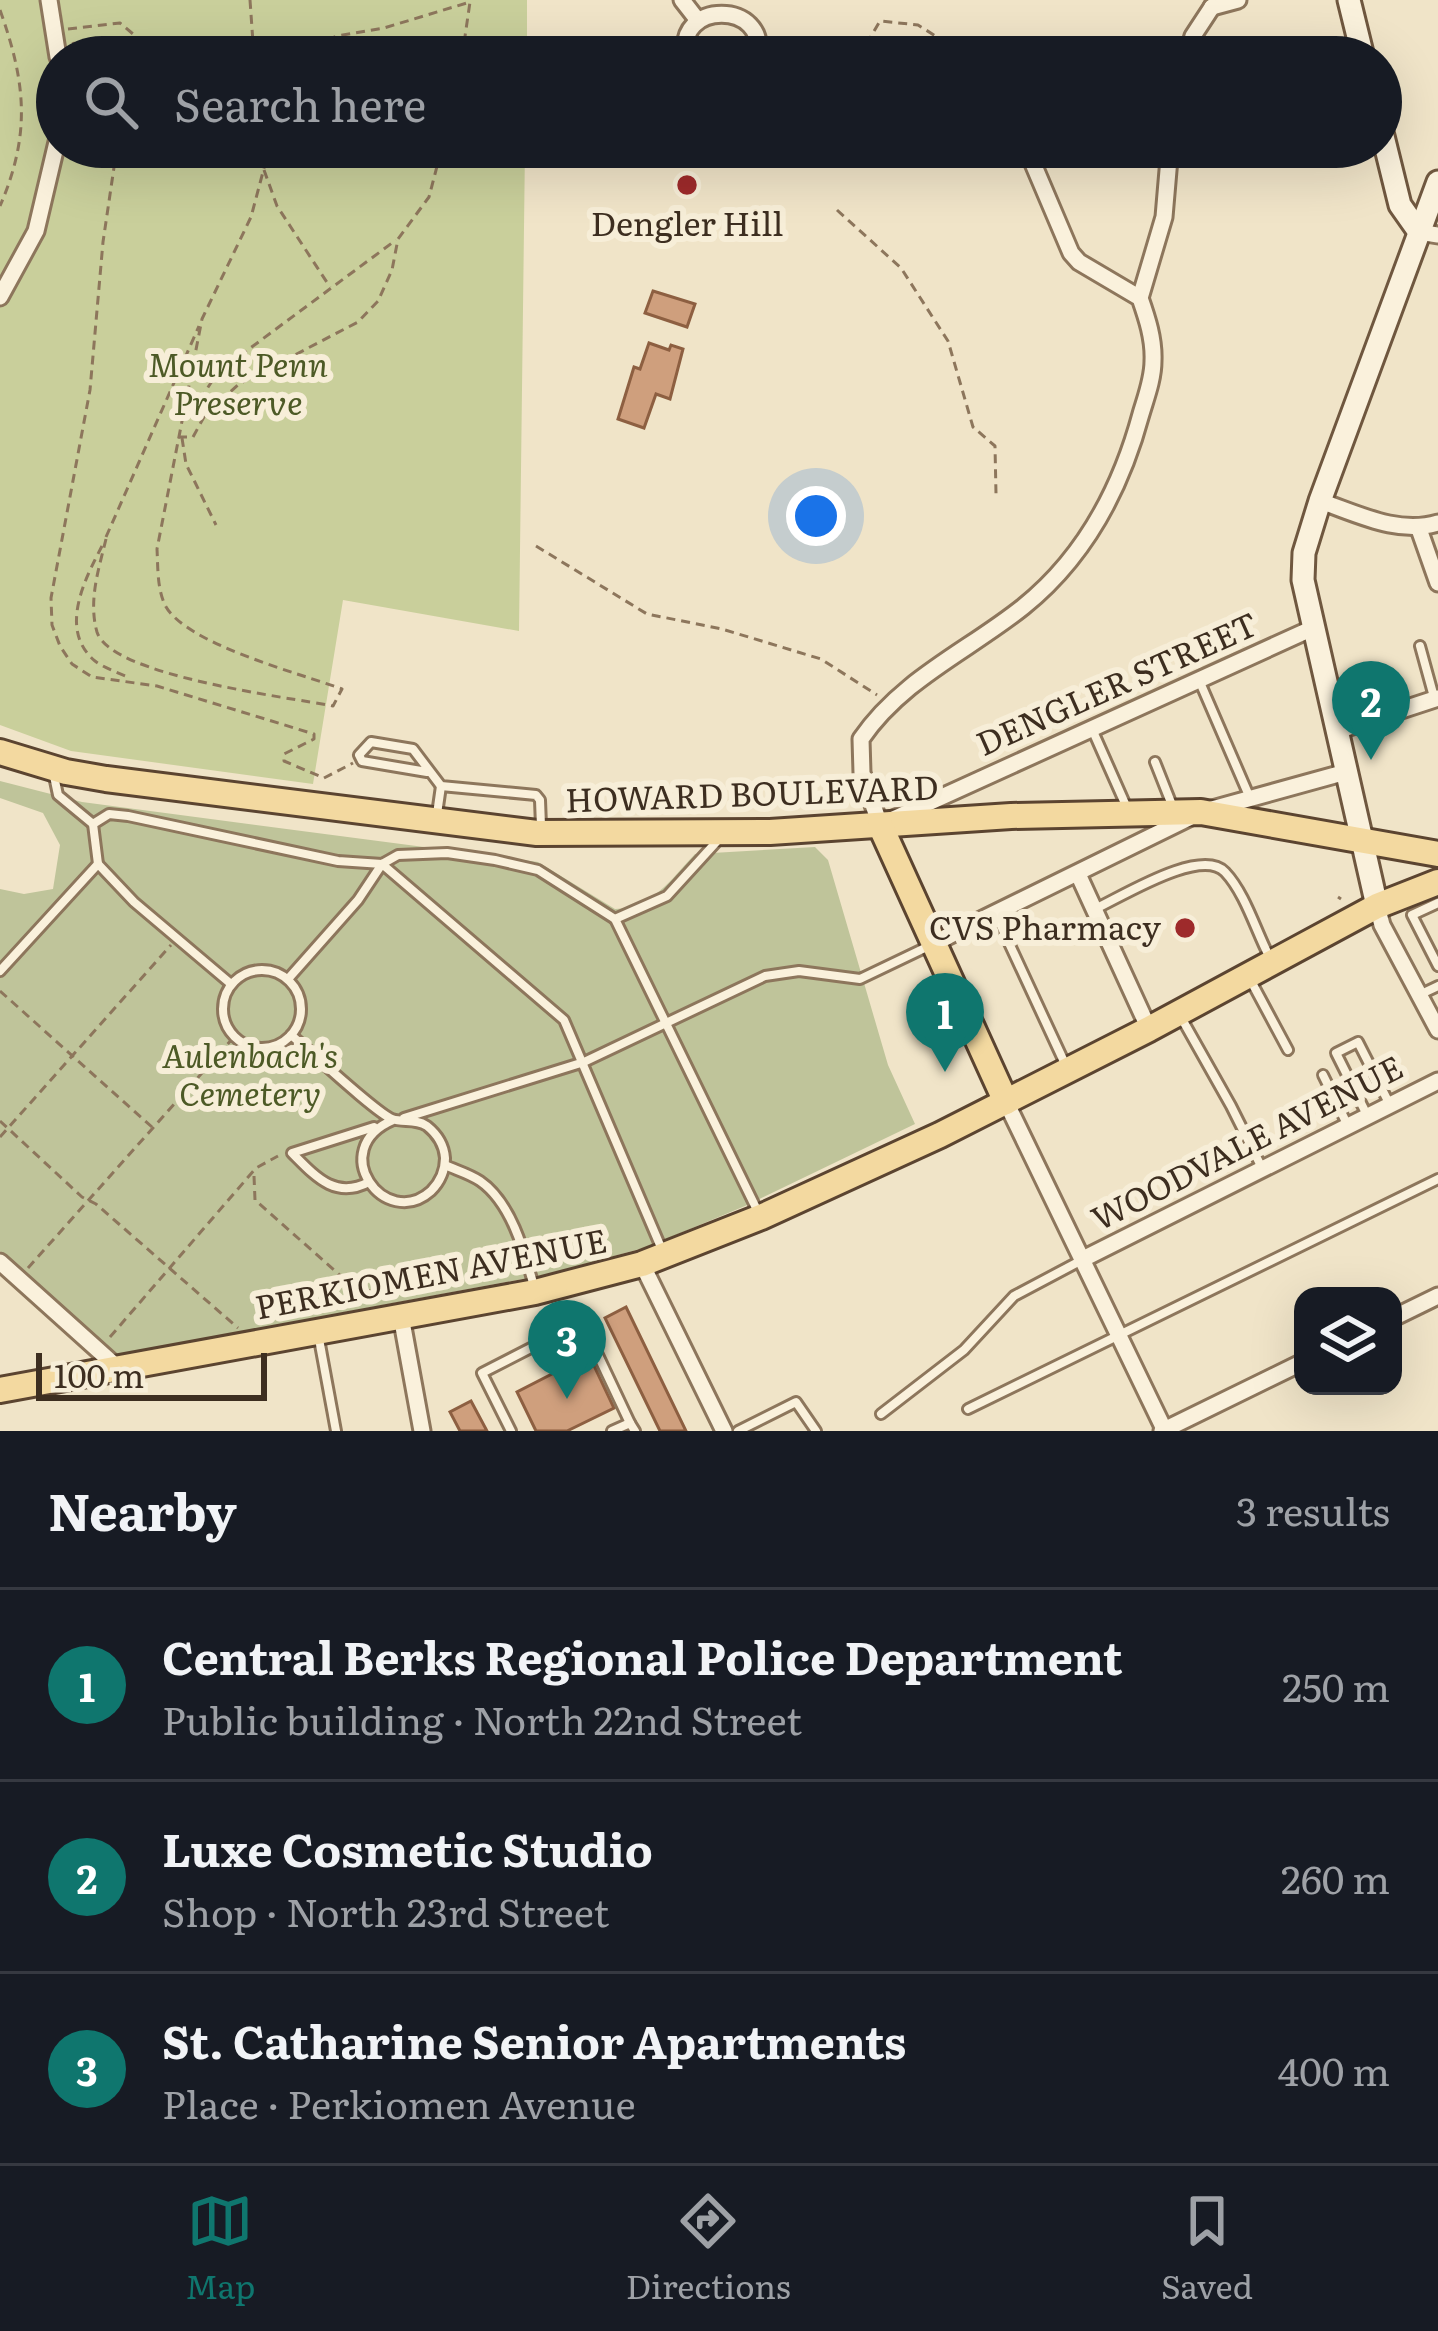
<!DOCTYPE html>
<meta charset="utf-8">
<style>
:root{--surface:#171b24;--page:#20242c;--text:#f1f3f6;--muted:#9ea1a6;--line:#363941;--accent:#0f766e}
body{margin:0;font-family:Literata,serif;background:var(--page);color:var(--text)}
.controls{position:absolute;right:36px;bottom:36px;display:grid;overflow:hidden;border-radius:24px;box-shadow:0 12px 48px #0002}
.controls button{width:108px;height:108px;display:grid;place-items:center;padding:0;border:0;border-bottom:3px solid var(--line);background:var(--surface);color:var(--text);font:60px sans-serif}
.scale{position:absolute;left:36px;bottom:30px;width:231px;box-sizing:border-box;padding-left:12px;border:6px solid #3d2e20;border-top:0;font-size:33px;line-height:42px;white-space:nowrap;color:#3d2e20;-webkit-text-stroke:9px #f7eed8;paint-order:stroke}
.you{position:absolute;left:816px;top:516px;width:42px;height:42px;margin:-30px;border:9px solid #fff;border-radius:50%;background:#1a73e8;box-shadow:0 0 0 18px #1a73e833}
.badge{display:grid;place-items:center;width:78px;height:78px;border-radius:50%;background:var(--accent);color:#fff;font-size:39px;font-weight:700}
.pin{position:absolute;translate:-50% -99px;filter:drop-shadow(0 3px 6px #0008)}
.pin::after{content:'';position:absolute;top:63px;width:42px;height:36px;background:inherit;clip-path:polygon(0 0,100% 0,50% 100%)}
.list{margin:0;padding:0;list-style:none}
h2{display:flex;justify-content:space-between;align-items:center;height:156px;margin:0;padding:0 48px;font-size:51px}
h2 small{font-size:39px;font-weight:400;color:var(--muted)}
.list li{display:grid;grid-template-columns:78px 1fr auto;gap:36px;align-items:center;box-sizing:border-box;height:192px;padding:0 48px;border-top:3px solid var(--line)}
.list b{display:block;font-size:45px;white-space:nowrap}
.list p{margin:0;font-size:39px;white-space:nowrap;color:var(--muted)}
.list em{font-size:39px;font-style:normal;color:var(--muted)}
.icon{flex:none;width:66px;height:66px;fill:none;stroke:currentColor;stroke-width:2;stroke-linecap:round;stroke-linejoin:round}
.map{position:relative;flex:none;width:1438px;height:1431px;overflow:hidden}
.search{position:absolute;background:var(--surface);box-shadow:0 12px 48px #0002;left:36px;right:36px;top:36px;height:132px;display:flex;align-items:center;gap:30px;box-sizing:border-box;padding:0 42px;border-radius:66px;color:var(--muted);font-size:45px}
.sheet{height:732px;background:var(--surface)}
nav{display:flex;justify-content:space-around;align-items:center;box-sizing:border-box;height:168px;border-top:3px solid var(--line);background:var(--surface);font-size:33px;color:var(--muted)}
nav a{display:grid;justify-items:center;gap:6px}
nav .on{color:var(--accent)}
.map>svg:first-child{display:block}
.green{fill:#c9cf9b}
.cemetery{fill:#bfc49a}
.building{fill:#cf9f7d;stroke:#8d5f41;stroke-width:3}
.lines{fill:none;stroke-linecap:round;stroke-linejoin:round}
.lane-casing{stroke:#8d765c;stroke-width:14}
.street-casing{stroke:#8d765c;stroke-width:21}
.secondary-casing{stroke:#6f573f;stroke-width:27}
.primary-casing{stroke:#5b4430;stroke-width:30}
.path{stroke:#8d765c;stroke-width:3;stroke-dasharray:9 6;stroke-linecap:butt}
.lane{stroke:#faf1dc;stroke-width:8}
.street{stroke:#faf1dc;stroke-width:15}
.secondary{stroke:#faf1dc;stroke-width:21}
.primary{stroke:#f3d9a0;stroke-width:24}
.poi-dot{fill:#9e2a2b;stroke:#f7eed8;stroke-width:4.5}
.labels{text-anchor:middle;stroke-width:12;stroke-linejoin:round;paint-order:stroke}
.poi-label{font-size:33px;fill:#3d2e20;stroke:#f7eed8}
.park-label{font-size:33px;font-style:italic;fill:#4d5a26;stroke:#f7eed8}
.street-label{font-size:33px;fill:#3d2e20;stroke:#f7eed8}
</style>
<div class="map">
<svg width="1438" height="1431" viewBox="0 0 1438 1431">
<rect width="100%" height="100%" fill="#f0e4c8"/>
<!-- green -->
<polygon class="green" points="0,0 527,0 527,57 57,57 57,147 525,147 519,631 343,600 313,784 71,751 0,725"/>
<!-- cemetery -->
<path class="cemetery" d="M 0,781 L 82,802 L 538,862 L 615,909 C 653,908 671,879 695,854 L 815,847 L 828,860 L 888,1065 L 915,1124 L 745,1206 L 647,1247 L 544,1275 L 115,1355 L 0,1251 L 0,889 L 24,894 L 53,889 L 60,845 L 43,813 L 0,798 Z"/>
<!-- building -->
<g class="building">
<polygon points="653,291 695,304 687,327 645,313"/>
<polygon points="649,343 669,350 671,345 683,349 670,399 656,394 644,428 618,419 634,367 640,369"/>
<polygon points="626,1307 686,1431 660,1431 605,1318"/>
<polygon points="589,1355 614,1408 567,1431 536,1431 517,1392"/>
<polygon points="471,1401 487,1431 460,1431 450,1412"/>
</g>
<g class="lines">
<!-- lane casing -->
<g class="lane-casing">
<g id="lane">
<polyline points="1420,646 1434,697"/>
<polyline points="1199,680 1250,798"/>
<polyline points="1092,729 1127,808"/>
<polyline points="1155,762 1172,805"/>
<polyline points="427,772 362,761 359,755 371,742 413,749 441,786 536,795 540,800 541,826"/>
<polyline points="54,776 58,795 93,824"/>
<polyline points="437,814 441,786"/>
<polyline points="98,864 93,824 109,814 128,816 338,861 382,864 398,855 447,853 495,860 538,870 615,919 667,896 719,839"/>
<polyline points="1438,903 1412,915 1438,966"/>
<path d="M 1095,909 C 1123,896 1201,847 1225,872 C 1245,893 1256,931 1269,956"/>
<polyline points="996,915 1067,1068"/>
<polyline points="615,919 759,1214"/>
<circle cx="262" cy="1009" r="39"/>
<polyline points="0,971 98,864 134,902 231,984"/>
<polyline points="288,979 358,900 382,864 564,1020 663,1252"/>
<polyline points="1251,981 1288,1050"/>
<polyline points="1419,995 1438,986"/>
<polyline points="1182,1019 1231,1106 1262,1168"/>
<path d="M 291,1035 C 309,1050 376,1113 392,1119 C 403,1123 415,1118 427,1126 C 437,1134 444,1145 445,1158 C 445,1171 440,1182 431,1191 C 385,1232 325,1149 393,1120"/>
<polyline points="1323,1075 1348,1126"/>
<polyline points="1367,1115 1336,1053 1358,1042 1390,1105"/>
<polyline points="404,1118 584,1062 765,976 799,971 860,979 929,946"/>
<path d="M 445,1165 C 456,1170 470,1174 480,1181 C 512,1203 525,1254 535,1290"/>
<path d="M 369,1182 C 335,1200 315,1176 292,1153 L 374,1127"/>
<polyline points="319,1339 336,1431"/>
<polyline points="968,1409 1438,1179"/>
<polyline points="881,1414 964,1350 1014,1296 1082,1260"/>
<polyline points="511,1431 482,1373 562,1332 589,1336 630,1423"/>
<polyline points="612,1431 630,1423 635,1431"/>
<polyline points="738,1431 796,1402 816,1431"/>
</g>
</g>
<!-- street casing -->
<g class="street-casing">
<g id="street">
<polyline points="49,0 58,57"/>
<polyline points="682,0 696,18"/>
<polyline points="1212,7 1238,0"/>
<path d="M 687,57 C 673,0 770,0 757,57"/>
<polyline points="1187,57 1193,36 1212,7"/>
<path d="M 1026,147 L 1071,253 L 1079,262 L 1140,298 C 1147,318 1154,339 1153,361 C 1153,379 1146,397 1141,414 C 1121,488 1084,558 1023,607 C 968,651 902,679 861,739 L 862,773 L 880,825 L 1313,628"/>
<polyline points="1419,232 1438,235"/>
<polyline points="0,297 36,231 57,142"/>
<polyline points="1140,298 1164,217 1170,147"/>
<path d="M 1320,501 C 1358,514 1398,535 1438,523"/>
<polyline points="1419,529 1438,583"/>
<polyline points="1337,731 1438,698"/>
<polyline points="1078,874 1149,1029"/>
<polyline points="1377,906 1382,925 1438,1030"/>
<polyline points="932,944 1201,812 1346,772"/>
<polyline points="1006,1102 1165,1431"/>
<polyline points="1083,1259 1438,1081"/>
<polyline points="0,1262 118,1368"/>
<polyline points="642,1264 724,1431"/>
<polyline points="401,1316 422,1431"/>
<polyline points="1393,1318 1438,1296"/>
<polyline points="1162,1431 1303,1362"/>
</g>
</g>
<!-- secondary casing -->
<g class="secondary-casing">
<g id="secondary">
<polyline points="1349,0 1363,57"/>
<polyline points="1381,128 1400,205 1419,232"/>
<polyline points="1377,906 1303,580 1304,553 1320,501 1438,182"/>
</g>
</g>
<!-- primary casing -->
<g class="primary-casing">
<g id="primary">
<polyline points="0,752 66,772 106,779 537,833 770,832 1011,816 1201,812 1438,854"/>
<polyline points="880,825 1006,1102"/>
<polyline points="0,1390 535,1292 642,1264 761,1217 940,1135 1149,1029 1377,906 1438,882"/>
</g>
</g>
<!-- path -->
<g class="path">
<polyline points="250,0 254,57"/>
<path d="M 0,10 C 26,83 31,134 0,206"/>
<polyline points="68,29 120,23 139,39 147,57"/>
<polyline points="73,42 79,57"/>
<polyline points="254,54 303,49 337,36 384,28 470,2 462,57"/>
<polyline points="859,57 880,21 918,25 969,57"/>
<polyline points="117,147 103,242 90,390 51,598 52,625 60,646 72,664 92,677 157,686 314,734 314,739 284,754 284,761 324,778 353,763"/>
<polyline points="264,170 277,206 330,287"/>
<polyline points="837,210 901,268 948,341 973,427 995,446 996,494"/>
<polyline points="205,415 201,398 218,372 396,240"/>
<polyline points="178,437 193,437 205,415 239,384 358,322 378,301 392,270 398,239 429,197 442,147"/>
<polyline points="182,438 186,464 216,525"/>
<polyline points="106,537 199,326"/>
<path d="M 106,539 C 99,568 88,601 97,632 C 111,676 287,697 333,706 L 342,689 C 299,673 185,644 165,605 C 157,588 158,567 157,549 L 202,319 L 251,217 L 264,168 L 262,147"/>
<path d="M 102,546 C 85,579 58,630 95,661 C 104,668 119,673 130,678"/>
<polyline points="536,546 647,614 722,629 821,659 877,695"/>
<polyline points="1338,897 1341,899"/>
<polyline points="0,991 152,1127"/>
<polyline points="0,1121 82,1197 96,1204 238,1328"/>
<polyline points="0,1137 171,945"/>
<polyline points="254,1176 255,1200 368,1300"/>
<polyline points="28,1268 234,1037"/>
<polyline points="367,1298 375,1278"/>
<polyline points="110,1337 256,1168 278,1156"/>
</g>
<!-- lane -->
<use href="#lane" class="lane"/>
<!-- street -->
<use href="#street" class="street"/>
<!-- secondary -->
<use href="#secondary" class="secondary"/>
<!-- primary -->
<use href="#primary" class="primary"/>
</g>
<!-- markers -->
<g class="poi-dot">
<circle cx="687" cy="185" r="12"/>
<circle cx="1185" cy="928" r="12"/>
</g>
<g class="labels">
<!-- poi labels -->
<g class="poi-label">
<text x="687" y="236">Dengler Hill</text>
<text x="1161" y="940" text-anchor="end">CVS Pharmacy</text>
</g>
<!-- park labels -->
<g class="park-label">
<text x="238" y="377">Mount Penn<tspan x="238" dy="38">Preserve</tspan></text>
<text x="250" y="1068">Aulenbach's<tspan x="250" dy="38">Cemetery</tspan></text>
</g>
<!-- street labels -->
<g class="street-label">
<text transform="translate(1117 684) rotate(-24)" y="12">DENGLER STREET</text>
<text transform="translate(752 794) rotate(-2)" y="12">HOWARD BOULEVARD</text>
<text transform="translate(1247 1143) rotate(-27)" y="12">WOODVALE AVENUE</text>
<text transform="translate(431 1274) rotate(-11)" y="12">PERKIOMEN AVENUE</text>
</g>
</g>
</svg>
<div class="controls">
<button><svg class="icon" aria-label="layers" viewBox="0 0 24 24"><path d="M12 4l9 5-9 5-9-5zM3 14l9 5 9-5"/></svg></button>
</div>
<div class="scale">100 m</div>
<div class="you"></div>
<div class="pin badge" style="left:945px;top:1072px">1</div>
<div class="pin badge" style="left:1371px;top:760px">2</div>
<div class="pin badge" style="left:567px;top:1399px">3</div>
<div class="search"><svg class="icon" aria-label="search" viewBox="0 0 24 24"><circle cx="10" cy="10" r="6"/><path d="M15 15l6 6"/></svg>Search here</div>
</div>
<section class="sheet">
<h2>Nearby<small>3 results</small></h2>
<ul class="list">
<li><span class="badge">1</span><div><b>Central Berks Regional Police Department</b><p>Public building · North 22nd Street</p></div><em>250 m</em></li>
<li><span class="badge">2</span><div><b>Luxe Cosmetic Studio</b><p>Shop · North 23rd Street</p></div><em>260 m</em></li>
<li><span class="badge">3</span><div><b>St. Catharine Senior Apartments</b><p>Place · Perkiomen Avenue</p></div><em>400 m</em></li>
</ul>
</section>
<nav>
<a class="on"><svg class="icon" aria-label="map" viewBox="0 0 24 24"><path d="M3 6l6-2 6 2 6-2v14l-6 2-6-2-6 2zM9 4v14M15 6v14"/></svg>Map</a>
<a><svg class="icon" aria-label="directions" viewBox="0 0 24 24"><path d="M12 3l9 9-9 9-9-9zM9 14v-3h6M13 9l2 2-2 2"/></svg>Directions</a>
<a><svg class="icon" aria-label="saved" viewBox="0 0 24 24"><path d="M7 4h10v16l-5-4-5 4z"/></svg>Saved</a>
</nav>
